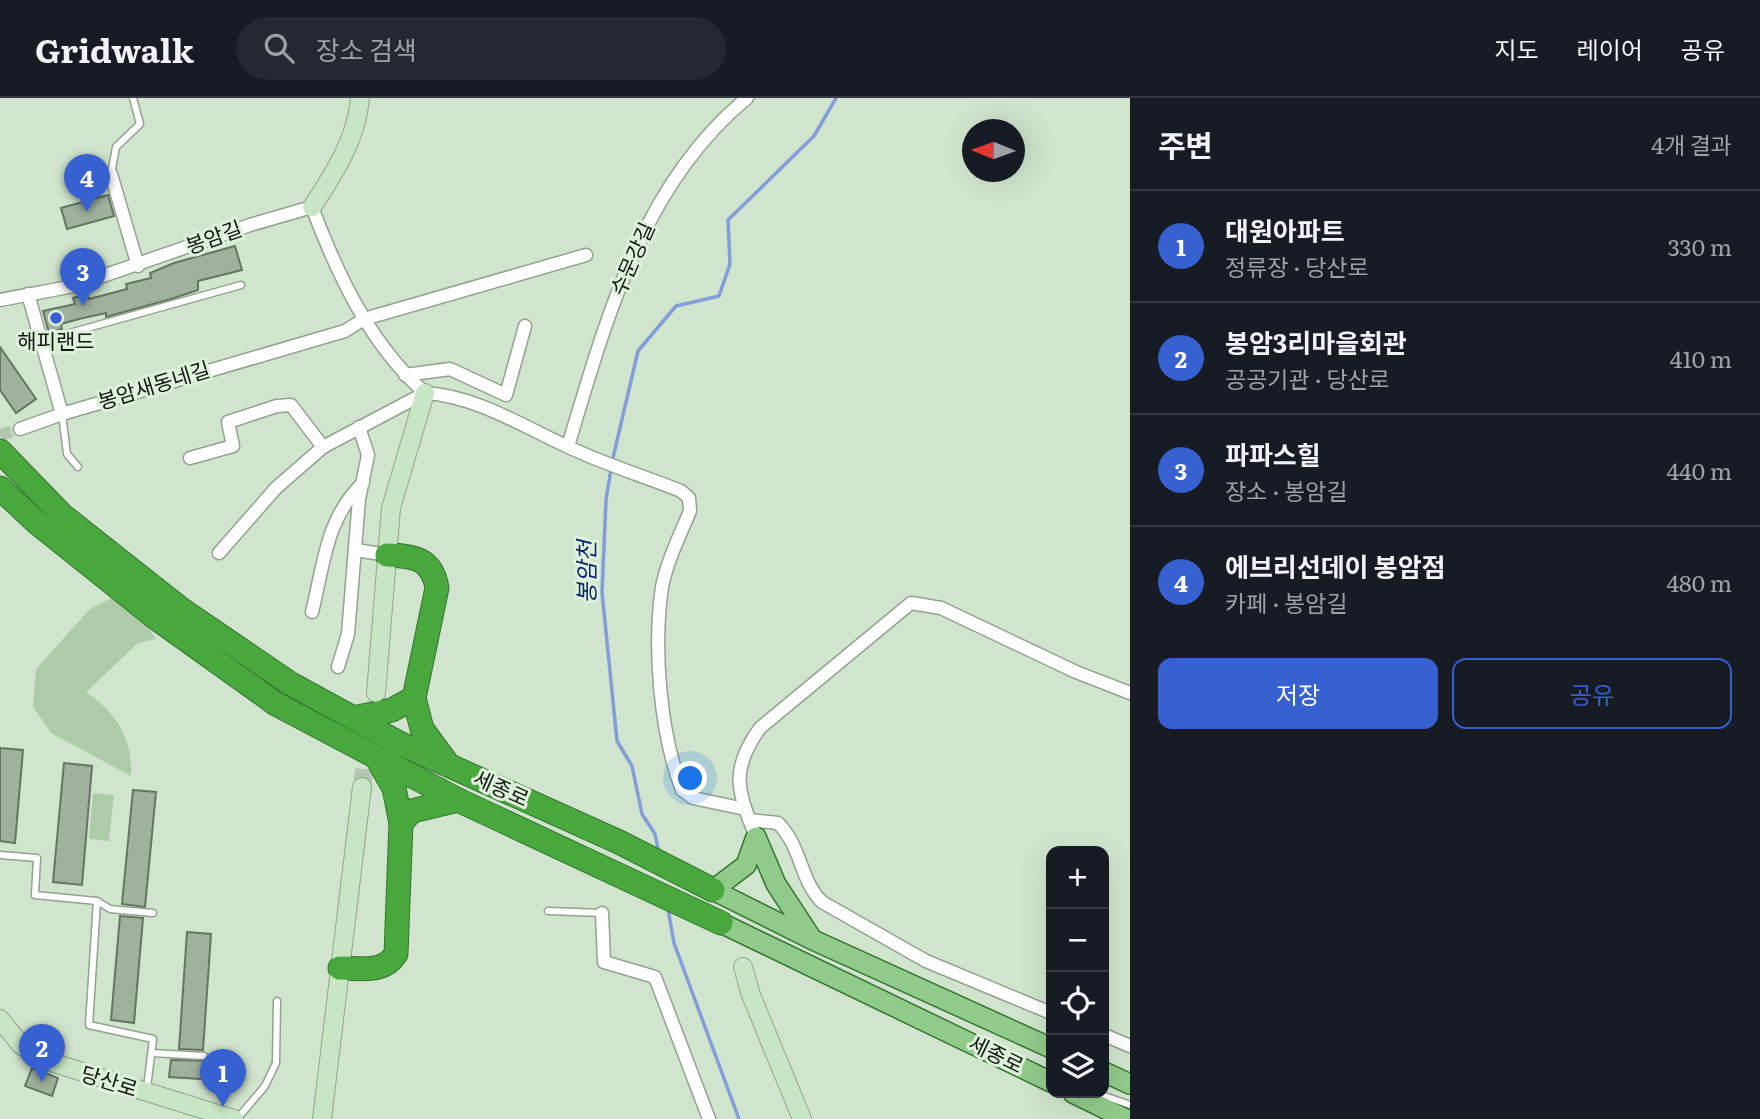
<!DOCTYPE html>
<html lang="ko">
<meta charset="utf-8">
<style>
:root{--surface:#171b24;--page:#242831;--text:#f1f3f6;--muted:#9ea1a6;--line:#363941;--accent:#3760d1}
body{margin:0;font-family:Literata,"Noto Sans KR",serif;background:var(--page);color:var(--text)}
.controls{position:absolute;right:21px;bottom:21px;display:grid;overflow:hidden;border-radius:14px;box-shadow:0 7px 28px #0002}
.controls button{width:63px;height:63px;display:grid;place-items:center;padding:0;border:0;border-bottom:2px solid var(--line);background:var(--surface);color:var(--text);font:35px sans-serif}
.compass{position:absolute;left:962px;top:21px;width:63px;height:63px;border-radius:50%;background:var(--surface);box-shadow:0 7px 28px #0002;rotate:271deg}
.you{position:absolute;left:691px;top:681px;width:24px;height:24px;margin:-18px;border:5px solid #fff;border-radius:50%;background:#1a73e8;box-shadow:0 0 0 10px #1a73e833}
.badge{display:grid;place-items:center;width:46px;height:46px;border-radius:50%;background:var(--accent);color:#fff;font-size:23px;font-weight:700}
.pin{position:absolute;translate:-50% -58px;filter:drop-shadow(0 2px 4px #0008)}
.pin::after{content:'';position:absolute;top:37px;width:24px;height:21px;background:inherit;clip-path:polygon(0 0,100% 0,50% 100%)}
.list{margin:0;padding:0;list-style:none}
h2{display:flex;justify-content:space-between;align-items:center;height:91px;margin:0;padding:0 28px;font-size:30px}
h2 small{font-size:23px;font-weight:400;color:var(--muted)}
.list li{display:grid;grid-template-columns:46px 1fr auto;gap:21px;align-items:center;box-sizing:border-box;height:112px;padding:0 28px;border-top:2px solid var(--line)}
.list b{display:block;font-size:26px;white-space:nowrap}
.list p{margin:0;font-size:23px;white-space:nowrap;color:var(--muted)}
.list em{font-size:23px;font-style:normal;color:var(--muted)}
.actions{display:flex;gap:14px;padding:21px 28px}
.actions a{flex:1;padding:16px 0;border:2px solid var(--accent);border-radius:14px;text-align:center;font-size:24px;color:var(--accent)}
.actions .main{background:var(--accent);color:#fff}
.icon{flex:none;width:38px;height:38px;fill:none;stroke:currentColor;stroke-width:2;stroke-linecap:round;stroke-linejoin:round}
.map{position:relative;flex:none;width:1130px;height:1021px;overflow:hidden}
header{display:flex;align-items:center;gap:42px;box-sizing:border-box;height:98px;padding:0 35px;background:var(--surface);border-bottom:2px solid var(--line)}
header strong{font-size:33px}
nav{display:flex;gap:38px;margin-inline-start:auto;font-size:24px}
.search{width:490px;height:63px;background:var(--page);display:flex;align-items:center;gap:18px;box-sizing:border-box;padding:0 24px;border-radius:38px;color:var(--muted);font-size:26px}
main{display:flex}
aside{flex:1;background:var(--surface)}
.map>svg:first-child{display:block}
.green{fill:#adcaa9}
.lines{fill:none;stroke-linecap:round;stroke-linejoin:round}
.stream{stroke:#829dd7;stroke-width:3.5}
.building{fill:#a0b29d;stroke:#647562;stroke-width:2}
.street-tunnel{stroke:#b4c6b1;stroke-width:12;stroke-dasharray:12 6;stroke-linecap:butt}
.secondary-tunnel{stroke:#b4c6b1;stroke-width:18;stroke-dasharray:18 9;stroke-linecap:butt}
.lane-casing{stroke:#91a38e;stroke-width:9}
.street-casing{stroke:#91a38e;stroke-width:15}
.secondary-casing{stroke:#91a38e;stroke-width:20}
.primary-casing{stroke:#34752e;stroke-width:22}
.highway-casing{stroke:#34752e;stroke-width:25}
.lane{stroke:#fff;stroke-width:6}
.street{stroke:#fff;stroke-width:12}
.secondary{stroke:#c8e5c5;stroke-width:18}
.primary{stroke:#91cb8b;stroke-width:19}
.highway{stroke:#48a83e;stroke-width:23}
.poi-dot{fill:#3760d1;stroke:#def2db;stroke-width:2.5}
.labels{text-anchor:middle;stroke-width:6;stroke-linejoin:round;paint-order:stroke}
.street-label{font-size:21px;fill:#10170f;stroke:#def2db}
.poi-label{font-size:21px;fill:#10170f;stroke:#def2db}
.water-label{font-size:23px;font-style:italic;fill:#0e2468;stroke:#def2db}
</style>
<header>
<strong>Gridwalk</strong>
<div class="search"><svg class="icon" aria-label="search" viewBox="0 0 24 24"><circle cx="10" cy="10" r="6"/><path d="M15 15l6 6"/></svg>장소 검색</div>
<nav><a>지도</a><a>레이어</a><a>공유</a></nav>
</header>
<main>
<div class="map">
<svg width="1130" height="1021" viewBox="0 0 1130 1021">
<rect width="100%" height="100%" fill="#d1e5ce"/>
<!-- green -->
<g class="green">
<path d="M 113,499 L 140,518 L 156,541 L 138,545 L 86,594 C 116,614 133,641 131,678 L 51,635 L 33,609 L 36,571 L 90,511 Z"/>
<polygon points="93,695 114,697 109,743 89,741"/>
</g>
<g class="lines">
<!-- stream -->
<g class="stream">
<polyline points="612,364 638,253 676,208 719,198 730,166 728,122 814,38 836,0"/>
<polyline points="611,371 606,402 602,494 617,643 632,668 642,716 655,736 659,755"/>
<polyline points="668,811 674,845 739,1021"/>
</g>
</g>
<!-- building -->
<g class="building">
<polygon points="108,97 114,118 67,131 61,110"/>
<polygon points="235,148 242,172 198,183 198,192 171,201 106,219 106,215 79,221 61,226 62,231 49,235 43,213 75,206 73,200 87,196 89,201 127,191 126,186 151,180 150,175 174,165"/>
<polygon points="0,249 36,301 16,315 0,292"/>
<polygon points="0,650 23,652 15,745 0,743"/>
<polygon points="64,665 92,668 82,787 53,784"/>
<polygon points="133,692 156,694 145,809 122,806"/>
<polygon points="120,818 143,820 134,925 111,922"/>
<polygon points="187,834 211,836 203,952 179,951"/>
<polygon points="171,962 218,963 216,982 169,979"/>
<polygon points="32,970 58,980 52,998 25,988"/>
</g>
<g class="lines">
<!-- street-tunnel -->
<polyline class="street-tunnel" points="0,337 20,331"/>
<!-- secondary-tunnel -->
<polyline class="secondary-tunnel" points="362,689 368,644"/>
<!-- lane casing -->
<g class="lane-casing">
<g id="lane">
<polyline points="111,76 116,49 140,26 133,0"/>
<polyline points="41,243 241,187"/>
<polyline points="62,316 67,356 78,369"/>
<polyline points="0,757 37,760 35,797 97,803 89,927 153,941 147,990"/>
<polyline points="97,803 110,811 153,815"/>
<polyline points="548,813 602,815"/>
<polyline points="152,955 204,958"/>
<polyline points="1096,995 1130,1007"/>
<polyline points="237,1021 265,988 276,965 277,903"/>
</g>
</g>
<!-- street casing -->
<g class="street-casing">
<g id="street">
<polyline points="111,76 138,168"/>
<polyline points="28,196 62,316 345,233 364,221 586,157"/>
<path d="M 0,202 L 74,188 L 250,127 L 312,109 C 338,178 370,246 425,295 L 323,349 L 276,390 L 219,455"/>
<polyline points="405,277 450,271 506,297 525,228"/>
<path d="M 425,295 C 478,298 527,331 575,352 C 610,368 646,379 681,393 L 689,400 L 690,413 C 680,437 667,463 662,489 C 653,550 660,635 682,692 L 693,700 L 745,711"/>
<polyline points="20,331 62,316"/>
<path d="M 568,348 C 606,223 641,87 747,0"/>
<polyline points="190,360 233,348 228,324 277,308 291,307 323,349"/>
<polyline points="356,452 387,457"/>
<path d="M 312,514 C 324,466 326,420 363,385"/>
<polyline points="338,569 348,536 359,401 368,357 359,329"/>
<path d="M 749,722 L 778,725 C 803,751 799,781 822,804 L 926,863 L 1051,915"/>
<path d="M 756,739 C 738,693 729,673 760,630 L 911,505 L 941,510 L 1076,574 L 1130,595"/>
<polyline points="602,815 604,864 655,879 709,1021"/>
<polyline points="1104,937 1130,948"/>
</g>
</g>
<!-- secondary casing -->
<g class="secondary-casing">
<g id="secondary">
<path d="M 312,109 C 334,76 357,40 360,0"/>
<polyline points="376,595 391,410 425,295"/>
<polyline points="743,869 751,897 802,1021"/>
<polyline points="0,921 20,946 41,961 234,1021"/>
<polyline points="322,1021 362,689"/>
</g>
</g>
<!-- primary casing -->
<g class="primary-casing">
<g id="primary">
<polyline points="713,792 811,841 1051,950"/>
<polyline points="713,792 746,767 756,739 776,786 810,838"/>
<polyline points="721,825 1051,984"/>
<polyline points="1104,974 1130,986"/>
<polyline points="1073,995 1126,1021"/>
</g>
</g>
<!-- highway casing -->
<g class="highway-casing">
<g id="highway">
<polyline points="0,353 62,417 181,511 291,586 399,645 619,744 713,792"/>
<polyline points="0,390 36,424 156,520 276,606 458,702 721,825"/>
<path d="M 387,457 C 414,458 432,460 437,490 L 414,600"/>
<polyline points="353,620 392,612 414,600 422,631 447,665"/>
<polyline points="378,662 394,690 401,725 412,713 458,702"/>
<path d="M 340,870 C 362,870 383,876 396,856 L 401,725"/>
</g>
</g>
<!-- lane -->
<use href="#lane" class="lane"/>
<!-- street -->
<use href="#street" class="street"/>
<!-- secondary -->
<use href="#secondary" class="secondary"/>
<!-- primary -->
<use href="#primary" class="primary"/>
<!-- highway -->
<use href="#highway" class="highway"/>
</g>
<!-- markers -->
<circle class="poi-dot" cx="56" cy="220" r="7"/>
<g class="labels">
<!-- street labels -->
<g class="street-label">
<text transform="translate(214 140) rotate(-20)" y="7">봉암길</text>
<text transform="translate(633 161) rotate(-66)" y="7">수문강길</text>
<text transform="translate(154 288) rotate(-17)" y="7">봉암새동네길</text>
<text transform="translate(501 691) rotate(24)" y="7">세종로</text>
<text transform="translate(996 957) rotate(26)" y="7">세종로</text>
<text transform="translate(109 984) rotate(17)" y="7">당산로</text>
</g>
<!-- poi labels -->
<g class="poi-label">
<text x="56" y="251">해피랜드</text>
</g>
<!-- water labels -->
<g class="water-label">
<text transform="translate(587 474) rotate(-90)" y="8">봉암천</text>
</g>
</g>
</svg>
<div class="controls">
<button>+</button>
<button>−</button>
<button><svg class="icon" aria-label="locate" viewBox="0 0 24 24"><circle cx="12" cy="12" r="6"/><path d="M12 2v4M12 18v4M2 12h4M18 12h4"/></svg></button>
<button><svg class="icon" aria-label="layers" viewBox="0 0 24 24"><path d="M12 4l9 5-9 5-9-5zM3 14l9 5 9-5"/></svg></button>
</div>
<svg class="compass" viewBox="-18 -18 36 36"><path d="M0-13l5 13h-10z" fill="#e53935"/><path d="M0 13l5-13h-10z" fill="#9ea1a6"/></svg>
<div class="you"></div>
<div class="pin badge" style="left:223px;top:1009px">1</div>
<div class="pin badge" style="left:42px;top:984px">2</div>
<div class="pin badge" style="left:83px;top:208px">3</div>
<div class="pin badge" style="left:87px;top:114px">4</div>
</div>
<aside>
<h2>주변<small>4개 결과</small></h2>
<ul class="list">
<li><span class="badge">1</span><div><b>대원아파트</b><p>정류장 · 당산로</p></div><em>330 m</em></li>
<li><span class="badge">2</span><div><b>봉암3리마을회관</b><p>공공기관 · 당산로</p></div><em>410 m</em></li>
<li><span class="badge">3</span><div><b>파파스힐</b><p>장소 · 봉암길</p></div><em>440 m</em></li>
<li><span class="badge">4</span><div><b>에브리선데이 봉암점</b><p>카페 · 봉암길</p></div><em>480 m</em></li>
</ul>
<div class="actions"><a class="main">저장</a><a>공유</a></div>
</aside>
</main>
